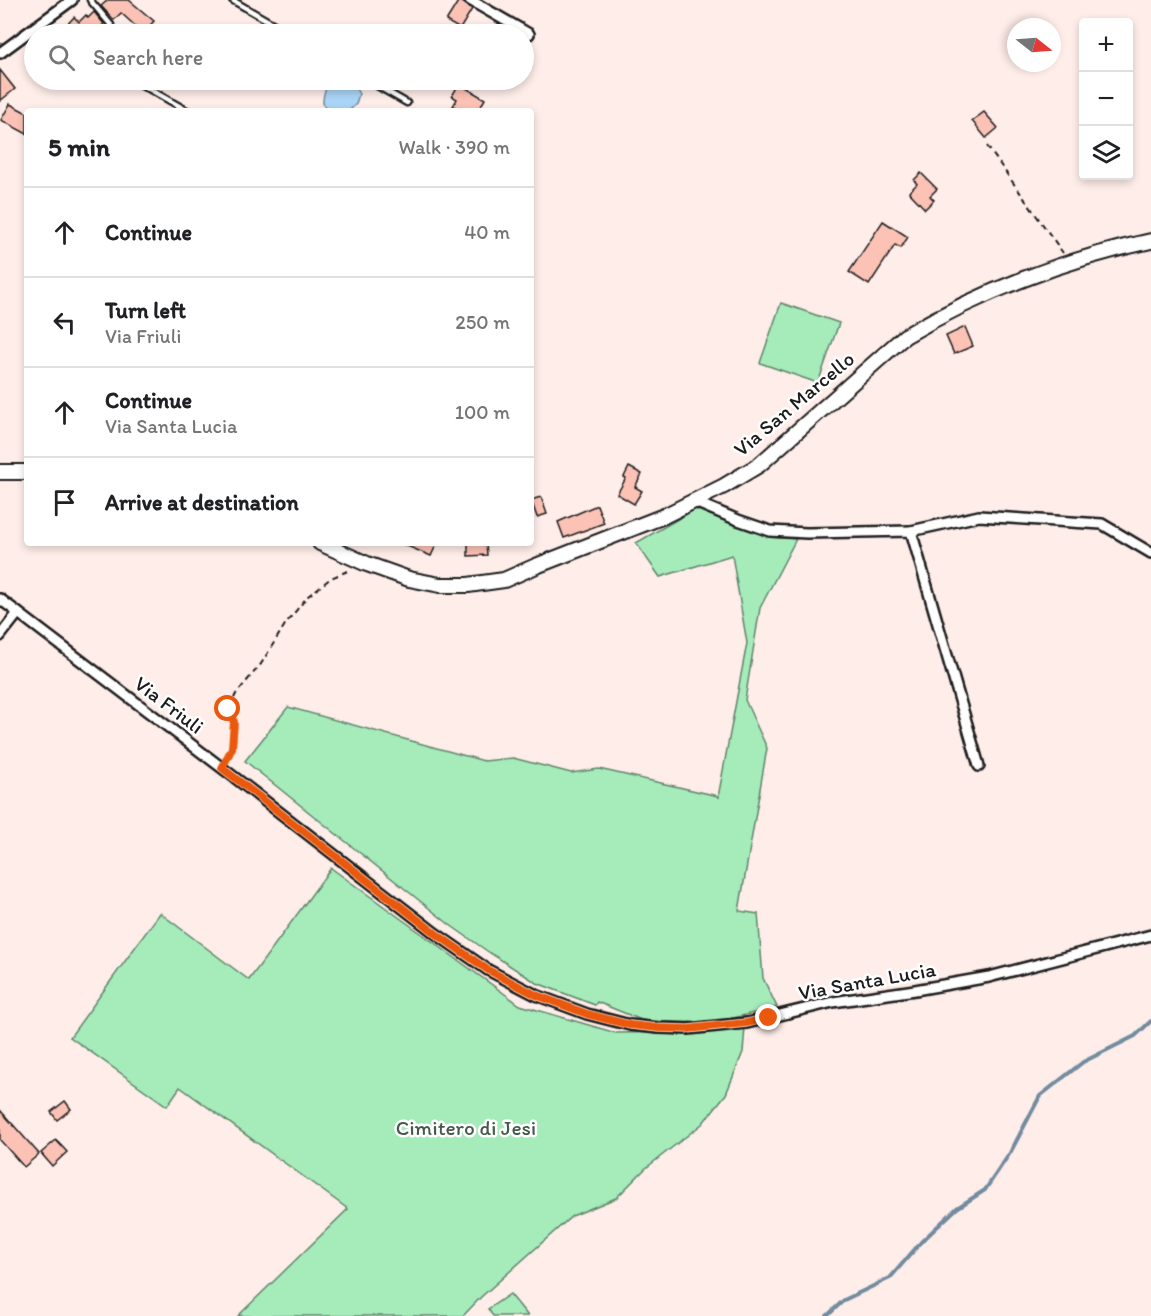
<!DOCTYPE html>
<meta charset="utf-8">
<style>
:root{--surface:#fff;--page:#f2f2f2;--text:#202124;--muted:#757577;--line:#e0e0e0}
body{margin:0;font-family:Itim,sans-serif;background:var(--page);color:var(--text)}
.controls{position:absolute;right:18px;top:18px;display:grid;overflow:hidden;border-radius:6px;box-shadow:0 3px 9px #0003}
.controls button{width:54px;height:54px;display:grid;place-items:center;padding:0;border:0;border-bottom:2px solid var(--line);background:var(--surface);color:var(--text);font:30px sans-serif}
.compass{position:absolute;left:1007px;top:18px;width:54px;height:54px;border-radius:50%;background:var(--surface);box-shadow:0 3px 9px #0003;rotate:107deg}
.stop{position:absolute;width:18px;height:18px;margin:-14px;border:4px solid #ea580c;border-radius:50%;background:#fff}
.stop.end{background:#ea580c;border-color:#fff;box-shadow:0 2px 6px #0008}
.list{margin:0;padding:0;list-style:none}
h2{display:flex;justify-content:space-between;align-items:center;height:78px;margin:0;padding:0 24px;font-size:26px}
h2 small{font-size:20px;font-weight:400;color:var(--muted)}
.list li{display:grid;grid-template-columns:39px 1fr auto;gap:18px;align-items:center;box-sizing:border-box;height:90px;padding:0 24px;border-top:2px solid var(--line)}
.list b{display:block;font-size:22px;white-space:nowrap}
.list p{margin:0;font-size:20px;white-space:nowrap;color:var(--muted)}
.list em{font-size:20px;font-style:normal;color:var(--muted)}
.icon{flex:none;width:33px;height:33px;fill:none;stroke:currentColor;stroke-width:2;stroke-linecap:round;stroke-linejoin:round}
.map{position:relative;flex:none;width:1151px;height:1316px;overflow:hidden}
.search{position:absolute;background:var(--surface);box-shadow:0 3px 9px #0003;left:24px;top:24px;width:510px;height:66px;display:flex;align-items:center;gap:15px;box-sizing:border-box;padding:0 21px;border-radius:33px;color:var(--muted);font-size:22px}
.panel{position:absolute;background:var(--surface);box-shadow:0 3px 9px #0003;left:24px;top:108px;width:510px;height:438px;border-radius:6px}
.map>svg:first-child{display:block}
.green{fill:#a5ecba;stroke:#60846b;stroke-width:1.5}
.water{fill:#abd5f6;stroke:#728b9f;stroke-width:1.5}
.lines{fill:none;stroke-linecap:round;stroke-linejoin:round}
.stream{stroke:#728b9f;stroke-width:4}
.building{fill:#fcc2b5;stroke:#1c1c1c;stroke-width:1.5}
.lane-casing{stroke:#1c1c1c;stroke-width:9}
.street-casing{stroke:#1c1c1c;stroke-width:14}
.secondary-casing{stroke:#1c1c1c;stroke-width:18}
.path{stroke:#1c1c1c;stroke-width:2;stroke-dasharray:6 4.5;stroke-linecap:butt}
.lane{stroke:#fff;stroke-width:4.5}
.street{stroke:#fff;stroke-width:9}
.secondary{stroke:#fff;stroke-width:14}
.route{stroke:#ea580c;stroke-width:8}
.labels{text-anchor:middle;stroke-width:5;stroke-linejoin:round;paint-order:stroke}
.street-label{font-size:21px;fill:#1c1c1c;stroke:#fff}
.park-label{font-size:21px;fill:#455a4b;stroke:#fff}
</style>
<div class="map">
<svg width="1151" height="1316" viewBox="0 0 1151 1316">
<rect width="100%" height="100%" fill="#feede9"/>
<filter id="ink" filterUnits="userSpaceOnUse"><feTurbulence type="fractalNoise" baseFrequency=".0167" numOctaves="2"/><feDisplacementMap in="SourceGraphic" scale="12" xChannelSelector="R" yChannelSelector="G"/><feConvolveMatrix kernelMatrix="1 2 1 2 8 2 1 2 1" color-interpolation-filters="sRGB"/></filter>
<g filter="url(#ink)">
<!-- green -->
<g class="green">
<polygon points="781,303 839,323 818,383 760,363"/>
<polygon points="699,507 767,537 796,539 760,608 745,700 767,748 739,911 758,914 763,978 777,1007 713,1023 644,1021 597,1002 595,1005 537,983 490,953 450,925 245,761 288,707 484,761 513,758 571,773 599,769 718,796 719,798 719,792 747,643 732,555 660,577 636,543"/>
<polygon points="331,868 520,1005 616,1033 685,1032 745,1027 743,1052 726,1094 702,1124 646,1168 616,1198 572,1216 481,1297 463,1316 238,1316 348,1209 180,1087 167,1106 70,1037 160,913 249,980"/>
<polygon points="510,1294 528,1316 493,1316 488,1309"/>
</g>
<!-- water -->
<path class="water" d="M 330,80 L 347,80 L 355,87 L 359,94 L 356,104 L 349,111 C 343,111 334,113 329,111 C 317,106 326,87 330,80 Z"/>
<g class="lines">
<!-- stream -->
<polyline class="stream" points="827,1316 844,1300 890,1278 921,1242 957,1208 985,1190 1010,1153 1040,1096 1083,1062 1135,1036 1151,1021"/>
</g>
<!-- building -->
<g class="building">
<polygon points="108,0 129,0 154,21 143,33 121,13 114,20 101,6"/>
<polygon points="459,0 472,9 460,29 446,21"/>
<polygon points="94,12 104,24 93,34 71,34 64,28 74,17 79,22 86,15 88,18"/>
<polygon points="0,70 15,89 0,101"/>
<polygon points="459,84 485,99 478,111 462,111 453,106 457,99 452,96"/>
<polygon points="10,104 27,113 27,134 1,120"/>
<polygon points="984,112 998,128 986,138 972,121"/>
<polygon points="921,173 937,189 930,196 934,200 925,209 909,192 917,184 914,180"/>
<polygon points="883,221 908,237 901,248 895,245 869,285 849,272"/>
<polygon points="965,327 973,346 954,354 946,336"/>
<polygon points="629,467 642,474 635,487 642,491 634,504 617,494 626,478 624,477"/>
<polygon points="541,497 547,514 537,517 531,500"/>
<polygon points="597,505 604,523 564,538 558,522"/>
<polygon points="400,543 437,543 431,556"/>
<polygon points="468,543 486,543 487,555 468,556"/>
<polygon points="65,1101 71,1109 57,1120 51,1112"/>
<polygon points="0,1110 39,1154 24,1167 0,1140"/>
<polygon points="56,1140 67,1152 52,1166 41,1153"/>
</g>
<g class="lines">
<!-- lane casing -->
<g class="lane-casing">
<g id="lane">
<polyline points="90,0 111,25"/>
<polyline points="232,0 291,34"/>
<polyline points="39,25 55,34"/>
<polyline points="133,80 188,111"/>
<polyline points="367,80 407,103"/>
</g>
</g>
<!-- street casing -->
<g class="street-casing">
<g id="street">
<polyline points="470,0 529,34"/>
<polyline points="0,53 72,0"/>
<polyline points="695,502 738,520 770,531 807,533 911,531 979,766"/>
<polyline points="911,531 979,516 1102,524 1151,553"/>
<polyline points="0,599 234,777 435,933 488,970 536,995 587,1014 630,1025 658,1028 688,1029 747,1023 833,1002 915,990 989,977 1151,935"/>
<polyline points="0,636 18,613"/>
</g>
</g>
<!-- secondary casing -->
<g class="secondary-casing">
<g id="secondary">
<polyline points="0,472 27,472"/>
<path d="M 320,543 L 367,564 L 409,579 L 440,585 L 468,585 L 504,580 L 536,566 L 664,516 L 724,486 L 759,465 L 905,336 C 980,292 1066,259 1151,241"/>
</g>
</g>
<!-- path -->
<g class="path">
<polyline points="987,146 1063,253"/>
<polyline points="227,758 232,748 234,722 229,709 236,694 261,664 286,623 308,596 331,578 350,570"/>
</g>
<!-- lane -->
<use href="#lane" class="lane"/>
<!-- street -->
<use href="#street" class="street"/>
<!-- secondary -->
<use href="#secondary" class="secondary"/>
</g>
</g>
<g class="lines" filter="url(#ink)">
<!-- route -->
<polyline class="route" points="228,709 234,722 232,748 222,768 435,933 488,970 536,995 587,1014 630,1025 658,1028 688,1029 716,1026 747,1023 769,1018"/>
</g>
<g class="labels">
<!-- street labels -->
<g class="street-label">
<text transform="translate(794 404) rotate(-40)" y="7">Via San Marcello</text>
<text transform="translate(169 705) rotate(37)" y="7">Via Friuli</text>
<text transform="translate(867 981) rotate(-10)" y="7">Via Santa Lucia</text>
</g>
<!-- park labels -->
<g class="park-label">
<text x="466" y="1135">Cimitero di Jesi</text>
</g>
</g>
</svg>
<div class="controls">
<button>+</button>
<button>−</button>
<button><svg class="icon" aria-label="layers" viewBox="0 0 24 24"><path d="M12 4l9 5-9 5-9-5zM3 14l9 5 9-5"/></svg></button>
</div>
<svg class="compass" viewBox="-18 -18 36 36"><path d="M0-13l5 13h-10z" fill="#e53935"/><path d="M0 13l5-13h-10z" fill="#757577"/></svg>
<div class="stop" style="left:228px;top:709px"></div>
<div class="stop end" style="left:769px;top:1018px"></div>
<div class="search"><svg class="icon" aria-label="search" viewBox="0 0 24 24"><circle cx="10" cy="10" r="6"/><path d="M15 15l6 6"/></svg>Search here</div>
<section class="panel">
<h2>5 min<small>Walk · 390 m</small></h2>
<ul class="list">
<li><svg class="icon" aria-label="ahead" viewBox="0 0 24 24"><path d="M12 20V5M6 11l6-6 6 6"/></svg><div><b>Continue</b></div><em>40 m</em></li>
<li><svg class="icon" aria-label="left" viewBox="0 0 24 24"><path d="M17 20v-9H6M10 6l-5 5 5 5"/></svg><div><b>Turn left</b><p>Via Friuli</p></div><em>250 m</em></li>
<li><svg class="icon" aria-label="ahead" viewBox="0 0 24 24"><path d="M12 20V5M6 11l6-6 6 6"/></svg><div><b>Continue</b><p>Via Santa Lucia</p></div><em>100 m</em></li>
<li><svg class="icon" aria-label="arrive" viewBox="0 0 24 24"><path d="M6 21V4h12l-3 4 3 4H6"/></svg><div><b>Arrive at destination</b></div></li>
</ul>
</section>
</div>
